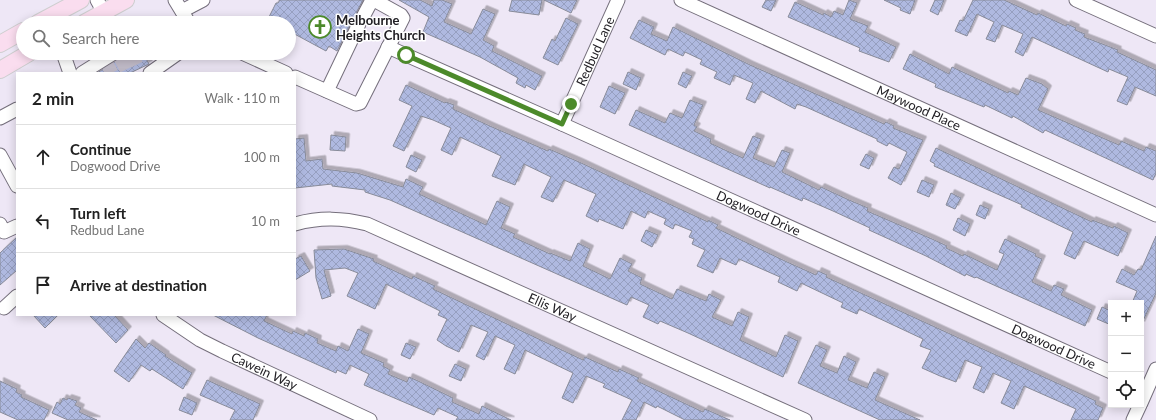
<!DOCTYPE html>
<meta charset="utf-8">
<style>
:root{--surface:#fff;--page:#f2f2f2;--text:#222;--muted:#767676;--line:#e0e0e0}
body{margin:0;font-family:Lato,sans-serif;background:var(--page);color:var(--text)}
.controls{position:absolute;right:12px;bottom:12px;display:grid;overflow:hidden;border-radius:0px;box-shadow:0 2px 10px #0003}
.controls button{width:36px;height:36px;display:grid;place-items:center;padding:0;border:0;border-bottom:1px solid var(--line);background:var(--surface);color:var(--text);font:20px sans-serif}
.stop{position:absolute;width:12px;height:12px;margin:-9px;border:3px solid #4c8a2a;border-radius:50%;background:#fff}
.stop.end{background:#4c8a2a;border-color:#fff;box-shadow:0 1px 4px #0008}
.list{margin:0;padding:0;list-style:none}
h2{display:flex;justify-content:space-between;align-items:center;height:52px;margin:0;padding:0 16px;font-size:17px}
h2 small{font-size:13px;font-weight:400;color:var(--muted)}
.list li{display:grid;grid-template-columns:26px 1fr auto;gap:12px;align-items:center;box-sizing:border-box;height:64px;padding:0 16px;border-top:1px solid var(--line)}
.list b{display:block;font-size:15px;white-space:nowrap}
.list p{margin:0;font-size:13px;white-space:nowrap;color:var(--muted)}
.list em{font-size:13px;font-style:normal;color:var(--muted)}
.icon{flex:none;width:22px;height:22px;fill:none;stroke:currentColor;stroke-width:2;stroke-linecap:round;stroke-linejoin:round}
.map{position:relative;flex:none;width:1156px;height:420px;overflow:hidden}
.search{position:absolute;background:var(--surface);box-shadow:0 2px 10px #0003;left:16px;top:16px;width:280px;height:44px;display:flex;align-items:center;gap:10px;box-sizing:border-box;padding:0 14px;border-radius:22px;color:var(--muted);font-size:15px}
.panel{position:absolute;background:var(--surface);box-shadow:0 2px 10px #0003;left:16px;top:72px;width:280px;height:244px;border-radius:0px}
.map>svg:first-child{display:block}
.building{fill:url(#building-cross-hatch);stroke:#888b99;filter:url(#shadow)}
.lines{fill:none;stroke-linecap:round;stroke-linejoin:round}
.minor-tunnel{stroke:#c5bfcc;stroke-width:13;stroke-dasharray:13 6;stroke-linecap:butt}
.minor-casing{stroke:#756f7c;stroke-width:15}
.major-casing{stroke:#cececf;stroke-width:18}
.minor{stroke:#fff;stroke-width:13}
.major{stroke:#faddef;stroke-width:16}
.route{stroke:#4c8a2a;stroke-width:5}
.labels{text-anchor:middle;stroke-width:3;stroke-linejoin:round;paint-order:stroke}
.poi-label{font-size:13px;font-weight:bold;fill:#222025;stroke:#fff;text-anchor:start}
.street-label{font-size:13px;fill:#222025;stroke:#fff}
</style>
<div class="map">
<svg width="1156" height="420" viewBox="0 0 1156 420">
<defs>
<pattern id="building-cross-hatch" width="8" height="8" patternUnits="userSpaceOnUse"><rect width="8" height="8" fill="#afb9e0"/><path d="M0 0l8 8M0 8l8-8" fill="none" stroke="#969fc0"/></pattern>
<filter id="shadow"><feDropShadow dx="3.5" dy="-3.5" stdDeviation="0" flood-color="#0004"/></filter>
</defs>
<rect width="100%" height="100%" fill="#eee7f6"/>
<!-- building -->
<g class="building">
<polygon points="280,0 363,0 357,11 356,17 352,21 337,51 329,46 326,51 289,31 289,23 266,23 276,3 278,3"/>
<polygon points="399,0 420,0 432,6 434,0 442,0 452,4 444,22 471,34 483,9 495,14 483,40 494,46 492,51 542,76 535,90 526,85 525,88 516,83 518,78 480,57 423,32 429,17"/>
<polygon points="512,0 542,0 539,15 509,11"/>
<polygon points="544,0 577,0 571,13"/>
<polygon points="766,0 776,0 771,11 762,7"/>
<polygon points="849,0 857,3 850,19 868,26 865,32 896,47 889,62 859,51 860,48 788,17 795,2 823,15 824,13 831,17 834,11 843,15"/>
<polygon points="884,0 915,0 910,14 900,10 901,8"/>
<polygon points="935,0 944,0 938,15 930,11"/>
<polygon points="973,0 1004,0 1037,15 1038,13 1066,26 1067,24 1076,28 1075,30 1085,34 1084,37 1118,50 1117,52 1156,70 1156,96 1135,87 1127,105 1117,101 1128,77 1109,69 1108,72 1032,37 1023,56 1015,52 1023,34 1002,25 995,42 986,39 994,22 977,14 967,36 955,31 960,20 963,21"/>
<polygon points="566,18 578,24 558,65 543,58 552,39 555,41"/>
<polygon points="639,20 654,27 651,34 667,41 673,27 750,65 884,124 886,122 894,126 893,128 923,140 901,185 888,178 894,167 899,169 907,152 889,143 887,146 877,141 877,139 806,107 797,104 795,109 761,91 755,103 746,99 753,83 734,75 730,85 714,78 717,72 700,64 702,60 685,52 683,56 668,49 665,55 630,38"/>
<polygon points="129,53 143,53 149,64 130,73 97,73"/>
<polygon points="910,54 949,74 952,67 1008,93 1009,91 1018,95 1026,78 1042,84 1048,89 1038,110 1119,145 1121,141 1144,151 1146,147 1156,151 1156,173 1153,180 1045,130 1043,133 1013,116 1012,118 985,105 984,107 935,87 936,84 903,69"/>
<polygon points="628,72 641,78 636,90 623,84"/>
<polygon points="683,72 692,76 686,88 678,84"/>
<polygon points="406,85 445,103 446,102 454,105 453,109 492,127 548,151 549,149 579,162 708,222 708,220 718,225 716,228 787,262 816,275 818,271 827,275 826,277 1096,401 1095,404 1103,408 1098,420 1071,420 1076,409 1024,386 1014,409 1001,403 1011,381 993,373 984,393 973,388 982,367 965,360 956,382 940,376 922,368 931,350 920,346 923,339 859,309 857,314 841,307 843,303 801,283 797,291 778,282 780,277 739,259 736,265 720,258 713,273 697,266 705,250 692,244 694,239 689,237 692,231 675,224 673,229 664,224 666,219 648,211 645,218 631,211 623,229 599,219 598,222 586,216 596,194 564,180 553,202 541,197 551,177 524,164 515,185 492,176 501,156 460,137 452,155 441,150 451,128 433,120 421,116 404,151 393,146 412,106 399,100"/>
<polygon points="609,86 625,93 615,114 600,107"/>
<polygon points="690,100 703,105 694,125 697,127 694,131 711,139 710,143 727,151 743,158 753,136 761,139 753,158 774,167 782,150 790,153 782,172 819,190 821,187 849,200 868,208 867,211 932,239 947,246 946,248 963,256 964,254 997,270 1004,254 999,252 1005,239 1036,254 1035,256 1042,259 1032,282 1051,291 1054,285 1064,289 1061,295 1092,310 1085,326 976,277 975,278 966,274 965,276 926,256 869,230 870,228 833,211 803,198 802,201 770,187 770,188 629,125 636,110 665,123 670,113 682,118"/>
<polygon points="331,135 346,137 345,151 330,150"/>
<polygon points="304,138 306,161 322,159 323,169 357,173 403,187 406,179 423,187 419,194 486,225 497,201 510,207 501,228 515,234 513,237 550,254 550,253 570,261 578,243 590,249 583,266 610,279 620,258 632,264 628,271 642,278 640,284 672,299 677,289 706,301 709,294 721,300 712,317 732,326 738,312 749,317 740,340 776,357 785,335 798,341 783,377 688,333 660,321 658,324 643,317 649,305 631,297 627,305 390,200 365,192 365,190 332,186 332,184 295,188 295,139"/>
<polygon points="936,148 1092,222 1092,220 1113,228 1114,226 1128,233 1118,256 1084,241 1075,259 1064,254 1073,232 1021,207 1022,205 934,166 935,164 930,161"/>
<polygon points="866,154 874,158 869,169 860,165"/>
<polygon points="411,155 422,160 416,172 406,167"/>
<polygon points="922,180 934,185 929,197 917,192"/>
<polygon points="951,193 961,198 955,209 946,205"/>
<polygon points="980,205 989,209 985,219 976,215"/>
<polygon points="958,218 970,224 965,236 953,230"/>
<polygon points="646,230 658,235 652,247 641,241"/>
<polygon points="1156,236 1156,293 1141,325 1141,303 1132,303 1137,291 1116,282 1122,269 1134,275 1138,269 1141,270"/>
<polygon points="17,237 17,270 0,285 0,253"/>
<polygon points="344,249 374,259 373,261 412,279 413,276 435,286 433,289 583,360 585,357 618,372 619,369 639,378 637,381 703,412 705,409 730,420 685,420 657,406 656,408 644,402 636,420 622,420 632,400 603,387 605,384 586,376 573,403 562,398 573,373 525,350 515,374 504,369 515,345 495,336 484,360 476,356 488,332 471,325 459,352 446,346 437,340 447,319 438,315 440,311 386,284 375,309 347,296 358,273 345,268 324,270 331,296 322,299 316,278 314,250"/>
<polygon points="301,256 310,271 295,280 295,259"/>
<polygon points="1102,307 1111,311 1111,325 1097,319"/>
<polygon points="33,315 58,315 45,328"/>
<polygon points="89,315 114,315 128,330 116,343"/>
<polygon points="213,315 267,315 264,321 292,334 293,331 304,336 305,333 318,339 317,343 336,351 338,346 348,351 358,329 369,334 361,353 384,363 383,366 390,370 388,374 407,382 409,377 418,381 453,398 452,402 479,414 482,406 511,420 456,420 458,417 438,408 434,415 364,385 369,374 350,365 346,374 337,370 336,373 258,338"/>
<polygon points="136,339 145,348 149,343 166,355 165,356 192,373 183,389 152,369 150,371 141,365 129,382 114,371"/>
<polygon points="406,343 416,347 410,359 401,355"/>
<polygon points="816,345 827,350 820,366 837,373 844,356 856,362 848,380 867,388 874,372 885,377 875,400 920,420 880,420 798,383"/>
<polygon points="455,364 466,369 461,381 449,376"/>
<polygon points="207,380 260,404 253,420 230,420 235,410 200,395"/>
<polygon points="0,381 17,389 16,392 22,395 21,397 49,410 44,420 18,420 0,412"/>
<polygon points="184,397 197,403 192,415 179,410"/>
<polygon points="63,398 67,400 68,398 77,401 75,405 81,408 79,412 97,420 68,420 52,413 57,402 60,404"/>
</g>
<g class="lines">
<!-- minor-tunnel -->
<g class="minor-tunnel">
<polyline points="131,53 139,69"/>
<polyline points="120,58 128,73"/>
<polyline points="107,64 112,73"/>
</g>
<!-- minor casing -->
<g class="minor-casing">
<g id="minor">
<polyline points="97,0 110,23"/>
<polyline points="175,0 189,23"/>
<path id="s1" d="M 681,0 L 1156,215"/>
<polyline points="1076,0 1156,36"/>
<polyline points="182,11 203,0"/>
<polyline points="364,15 372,0"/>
<path id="s2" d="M 388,47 L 562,124 L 1111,372"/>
<polyline points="63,53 70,73"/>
<polyline points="242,53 286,73"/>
<polyline points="82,73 114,53"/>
<polyline points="150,73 177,54 173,53"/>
<polyline points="295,77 356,104 360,103 403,18 401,15 374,0"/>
<polyline points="327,91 359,24"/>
<polyline points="0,118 17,109"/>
<path id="s3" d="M 562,124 L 618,0"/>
<polyline points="0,155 17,186"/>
<polyline points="0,224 4,232 17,226"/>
<path id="s4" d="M 295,224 C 321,217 342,218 367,224 L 805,420"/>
<polyline points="4,308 17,296"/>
<path id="s5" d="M 163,315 L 200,340 L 222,351 L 370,420"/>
<polyline points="1141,403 1156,369"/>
<polyline points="1133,420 1140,405"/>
</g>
</g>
<!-- major casing -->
<g class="major-casing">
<g id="major">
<polyline points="38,23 81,0"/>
<polyline points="84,23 126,0"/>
<polyline points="0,44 23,31"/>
<polyline points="0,70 29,53"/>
</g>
</g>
<!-- minor -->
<use href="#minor" class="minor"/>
<!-- major -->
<use href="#major" class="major"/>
</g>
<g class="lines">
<!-- route -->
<polyline class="route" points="406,55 562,124 571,104"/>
</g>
<!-- icons -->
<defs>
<g id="church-ring" transform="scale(1.15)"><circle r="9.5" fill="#fff" stroke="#4c8a2a" stroke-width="1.5"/><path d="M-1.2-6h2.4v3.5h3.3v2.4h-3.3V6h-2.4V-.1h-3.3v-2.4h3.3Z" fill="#4c8a2a"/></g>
</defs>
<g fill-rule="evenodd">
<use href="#church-ring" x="320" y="27"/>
</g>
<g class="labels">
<!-- poi labels -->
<g class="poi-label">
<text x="336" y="25">Melbourne<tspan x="336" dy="15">Heights Church</tspan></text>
</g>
<!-- street labels -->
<g class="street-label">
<text dy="5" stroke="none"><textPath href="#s3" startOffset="80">Redbud Lane</textPath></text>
<text dy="5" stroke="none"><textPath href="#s1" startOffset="261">Maywood Place</textPath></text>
<text dy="5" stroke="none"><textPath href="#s2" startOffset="406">Dogwood Drive</textPath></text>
<text dy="5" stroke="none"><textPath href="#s4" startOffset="276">Ellis Way</textPath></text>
<text dy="5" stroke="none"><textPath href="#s2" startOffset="730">Dogwood Drive</textPath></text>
<text dy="5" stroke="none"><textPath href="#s5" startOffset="116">Cawein Way</textPath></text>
</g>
</g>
</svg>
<div class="controls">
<button>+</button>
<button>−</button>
<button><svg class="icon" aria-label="locate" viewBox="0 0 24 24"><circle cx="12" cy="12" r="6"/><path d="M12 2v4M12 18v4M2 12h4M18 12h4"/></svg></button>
</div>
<div class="stop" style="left:406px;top:55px"></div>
<div class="stop end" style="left:571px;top:104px"></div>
<div class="search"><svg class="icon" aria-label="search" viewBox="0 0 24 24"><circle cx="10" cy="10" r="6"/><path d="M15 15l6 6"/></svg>Search here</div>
<section class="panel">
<h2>2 min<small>Walk · 110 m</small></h2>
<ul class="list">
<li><svg class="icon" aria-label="ahead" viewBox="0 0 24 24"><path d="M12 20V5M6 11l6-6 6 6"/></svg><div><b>Continue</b><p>Dogwood Drive</p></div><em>100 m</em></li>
<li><svg class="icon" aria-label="left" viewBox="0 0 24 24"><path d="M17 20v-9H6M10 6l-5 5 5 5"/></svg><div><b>Turn left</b><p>Redbud Lane</p></div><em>10 m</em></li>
<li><svg class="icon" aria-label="arrive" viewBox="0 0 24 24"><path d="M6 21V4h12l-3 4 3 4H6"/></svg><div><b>Arrive at destination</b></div></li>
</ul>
</section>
</div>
